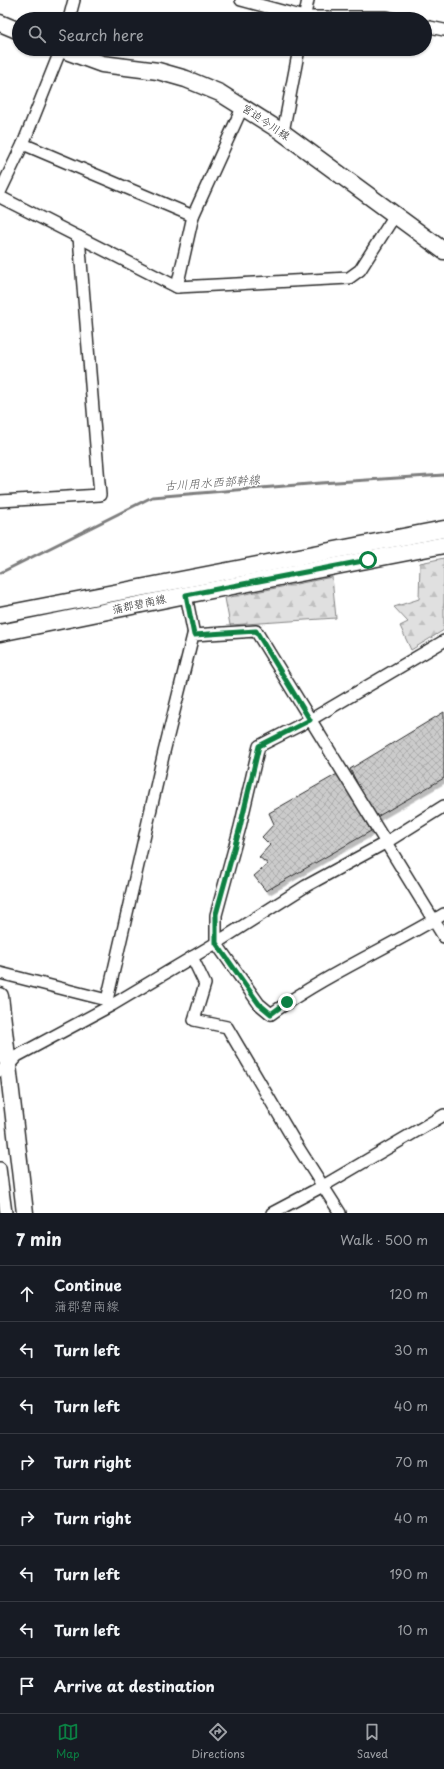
<!DOCTYPE html>
<meta charset="utf-8">
<style>
:root{--surface:#171b24;--page:#242831;--text:#f1f3f6;--muted:#9ea1a6;--line:#363941;--accent:#0b8043}
body{margin:0;font-family:"Playpen Sans","Klee One",sans-serif;background:var(--page);color:var(--text)}
.stop{position:absolute;width:12px;height:12px;margin:-9px;border:3px solid #0b8043;border-radius:50%;background:#fff}
.stop.end{background:#0b8043;border-color:#fff;box-shadow:0 1px 4px #0008}
.list{margin:0;padding:0;list-style:none}
h2{display:flex;justify-content:space-between;align-items:center;height:52px;margin:0;padding:0 16px;font-size:17px}
h2 small{font-size:13px;font-weight:400;color:var(--muted)}
.list li{display:grid;grid-template-columns:26px 1fr auto;gap:12px;align-items:center;box-sizing:border-box;height:56px;padding:0 16px;border-top:1px solid var(--line)}
.list b{display:block;font-size:15px;white-space:nowrap}
.list p{margin:0;font-size:13px;white-space:nowrap;color:var(--muted)}
.list em{font-size:13px;font-style:normal;color:var(--muted)}
.icon{flex:none;width:22px;height:22px;fill:none;stroke:currentColor;stroke-width:2;stroke-linecap:round;stroke-linejoin:round}
.map{position:relative;flex:none;width:444px;height:1213px;overflow:hidden}
.search{position:absolute;background:var(--surface);box-shadow:0 1px 3px #0004;left:12px;right:12px;top:12px;height:44px;display:flex;align-items:center;gap:10px;box-sizing:border-box;padding:0 14px;border-radius:22px;color:var(--muted);font-size:15px}
.sheet{height:500px;background:var(--surface)}
nav{display:flex;justify-content:space-around;align-items:center;box-sizing:border-box;height:56px;border-top:1px solid var(--line);background:var(--surface);font-size:11px;color:var(--muted)}
nav a{display:grid;justify-items:center;gap:2px}
nav .on{color:var(--accent)}
.map>svg:first-child{display:block}
.forest{fill:url(#forest-firs);stroke:#868686}
.lines{fill:none;stroke-linecap:round;stroke-linejoin:round}
.stream{stroke:#7e7e7e;stroke-width:3}
.building{fill:url(#building-cross-hatch);stroke:#2b2b2b;filter:url(#shadow)}
.minor-casing{stroke:#2b2b2b;stroke-width:14}
.secondary-casing{stroke:#2b2b2b;stroke-width:19}
.minor{stroke:#fff;stroke-width:11}
.secondary{stroke:#fff;stroke-width:16}
.route{stroke:#0b8043;stroke-width:5}
.labels{text-anchor:middle;stroke-width:3;stroke-linejoin:round;paint-order:stroke}
.street-label{font-size:11px;fill:#2b2b2b;stroke:#fff}
.water-label{font-size:12px;font-style:italic;fill:#5c5c5c;stroke:#fff}
</style>
<div class="map">
<svg width="444" height="1213" viewBox="0 0 444 1213">
<defs>
<pattern id="forest-firs" width="22" height="20" patternUnits="userSpaceOnUse"><rect width="22" height="20" fill="#e0e0e0"/><path d="M5 1l3.5 6h-7zM16 11l3.5 6h-7z" fill="#c0c0c0"/></pattern>
<pattern id="building-cross-hatch" width="8" height="8" patternUnits="userSpaceOnUse"><rect width="8" height="8" fill="#cbcbcb"/><path d="M0 0l8 8M0 8l8-8" fill="none" stroke="#aeaeae"/></pattern>
<filter id="shadow"><feDropShadow dx="3.5" dy="3.5" stdDeviation="0" flood-color="#0004"/></filter>
</defs>
<rect width="100%" height="100%" fill="#fff"/>
<filter id="ink" filterUnits="userSpaceOnUse"><feTurbulence type="fractalNoise" baseFrequency=".025" numOctaves="2"/><feDisplacementMap in="SourceGraphic" scale="8" xChannelSelector="R" yChannelSelector="G"/><feConvolveMatrix kernelMatrix="1 2 1 2 8 2 1 2 1" color-interpolation-filters="sRGB"/></filter>
<g filter="url(#ink)">
<!-- forest -->
<g class="forest">
<polygon points="444,558 444,630 411,650 400,626 408,622 394,607 419,599 420,563"/>
<polygon points="332,577 336,618 230,625 225,598"/>
</g>
<g class="lines">
<!-- stream -->
<polyline class="stream" points="0,573 152,497 321,483 444,475"/>
</g>
<!-- building -->
<g class="building">
<polygon points="444,712 444,778 375,818 350,769"/>
<polygon points="339,773 371,831 266,891 254,876 268,864 259,857 270,845 262,837 274,824 269,813"/>
</g>
<g class="lines">
<!-- minor casing -->
<g class="minor-casing">
<g id="minor">
<polyline points="241,0 304,17 387,17 396,19"/>
<polyline points="69,19 74,0"/>
<polyline points="304,19 308,0"/>
<polyline points="425,26 444,30"/>
<polyline points="282,132 284,127 299,49"/>
<polyline points="23,144 193,216"/>
<polyline points="0,192 23,144 61,49"/>
<polyline points="0,197 177,287 349,278 360,270 395,215"/>
<polyline points="177,287 193,216 243,106"/>
<polyline points="0,501 100,495 79,237"/>
<polyline points="186,595 194,635"/>
<path d="M 444,641 L 310,720 L 259,746 L 240,827 L 216,915 L 216,943 L 259,1004 L 271,1014 C 325,975 387,948 444,914"/>
<polyline points="192,957 205,984 194,1020 227,1027 296,1144 340,1213"/>
<polyline points="0,973 107,1000 111,1005"/>
<polyline points="107,1000 164,752 193,635 256,631 444,937"/>
<polyline points="0,1071 7,1067 17,1056 112,1005 216,943 306,886 385,843 444,806"/>
<polyline points="0,1168 6,1213"/>
<polyline points="272,1213 323,1186 444,1115"/>
</g>
</g>
<!-- secondary casing -->
<g class="secondary-casing">
<g id="secondary">
<polyline points="0,23 19,31"/>
<polyline points="61,49 102,64 158,71 186,79 220,93 282,132 444,251"/>
<polyline points="0,615 444,529"/>
<polyline points="0,633 186,595 444,545"/>
<polyline points="0,996 25,1213"/>
</g>
</g>
<!-- minor -->
<use href="#minor" class="minor"/>
<!-- secondary -->
<use href="#secondary" class="secondary"/>
</g>
</g>
<g class="lines" filter="url(#ink)">
<!-- route -->
<polyline class="route" points="287,1002 271,1014 259,1004 216,943 216,914 240,827 259,746 310,720 256,631 194,635 186,595 368,560"/>
</g>
<g class="labels">
<!-- street labels -->
<g class="street-label">
<text transform="translate(266 122) rotate(34)" y="4">宮迫今川線</text>
<text transform="translate(139 604) rotate(-12)" y="4">蒲郡碧南線</text>
</g>
<!-- water labels -->
<g class="water-label">
<text transform="translate(212 483) rotate(-4)" y="4">古川用水西部幹線</text>
</g>
</g>
</svg>
<div class="stop" style="left:368px;top:560px"></div>
<div class="stop end" style="left:287px;top:1002px"></div>
<div class="search"><svg class="icon" aria-label="search" viewBox="0 0 24 24"><circle cx="10" cy="10" r="6"/><path d="M15 15l6 6"/></svg>Search here</div>
</div>
<section class="sheet">
<h2>7 min<small>Walk · 500 m</small></h2>
<ul class="list">
<li><svg class="icon" aria-label="ahead" viewBox="0 0 24 24"><path d="M12 20V5M6 11l6-6 6 6"/></svg><div><b>Continue</b><p>蒲郡碧南線</p></div><em>120 m</em></li>
<li><svg class="icon" aria-label="left" viewBox="0 0 24 24"><path d="M17 20v-9H6M10 6l-5 5 5 5"/></svg><div><b>Turn left</b></div><em>30 m</em></li>
<li><svg class="icon" aria-label="left" viewBox="0 0 24 24"><path d="M17 20v-9H6M10 6l-5 5 5 5"/></svg><div><b>Turn left</b></div><em>40 m</em></li>
<li><svg class="icon" aria-label="right" viewBox="0 0 24 24"><path d="M7 20v-9h11M14 6l5 5-5 5"/></svg><div><b>Turn right</b></div><em>70 m</em></li>
<li><svg class="icon" aria-label="right" viewBox="0 0 24 24"><path d="M7 20v-9h11M14 6l5 5-5 5"/></svg><div><b>Turn right</b></div><em>40 m</em></li>
<li><svg class="icon" aria-label="left" viewBox="0 0 24 24"><path d="M17 20v-9H6M10 6l-5 5 5 5"/></svg><div><b>Turn left</b></div><em>190 m</em></li>
<li><svg class="icon" aria-label="left" viewBox="0 0 24 24"><path d="M17 20v-9H6M10 6l-5 5 5 5"/></svg><div><b>Turn left</b></div><em>10 m</em></li>
<li><svg class="icon" aria-label="arrive" viewBox="0 0 24 24"><path d="M6 21V4h12l-3 4 3 4H6"/></svg><div><b>Arrive at destination</b></div></li>
</ul>
</section>
<nav>
<a class="on"><svg class="icon" aria-label="map" viewBox="0 0 24 24"><path d="M3 6l6-2 6 2 6-2v14l-6 2-6-2-6 2zM9 4v14M15 6v14"/></svg>Map</a>
<a><svg class="icon" aria-label="directions" viewBox="0 0 24 24"><path d="M12 3l9 9-9 9-9-9zM9 14v-3h6M13 9l2 2-2 2"/></svg>Directions</a>
<a><svg class="icon" aria-label="saved" viewBox="0 0 24 24"><path d="M7 4h10v16l-5-4-5 4z"/></svg>Saved</a>
</nav>
